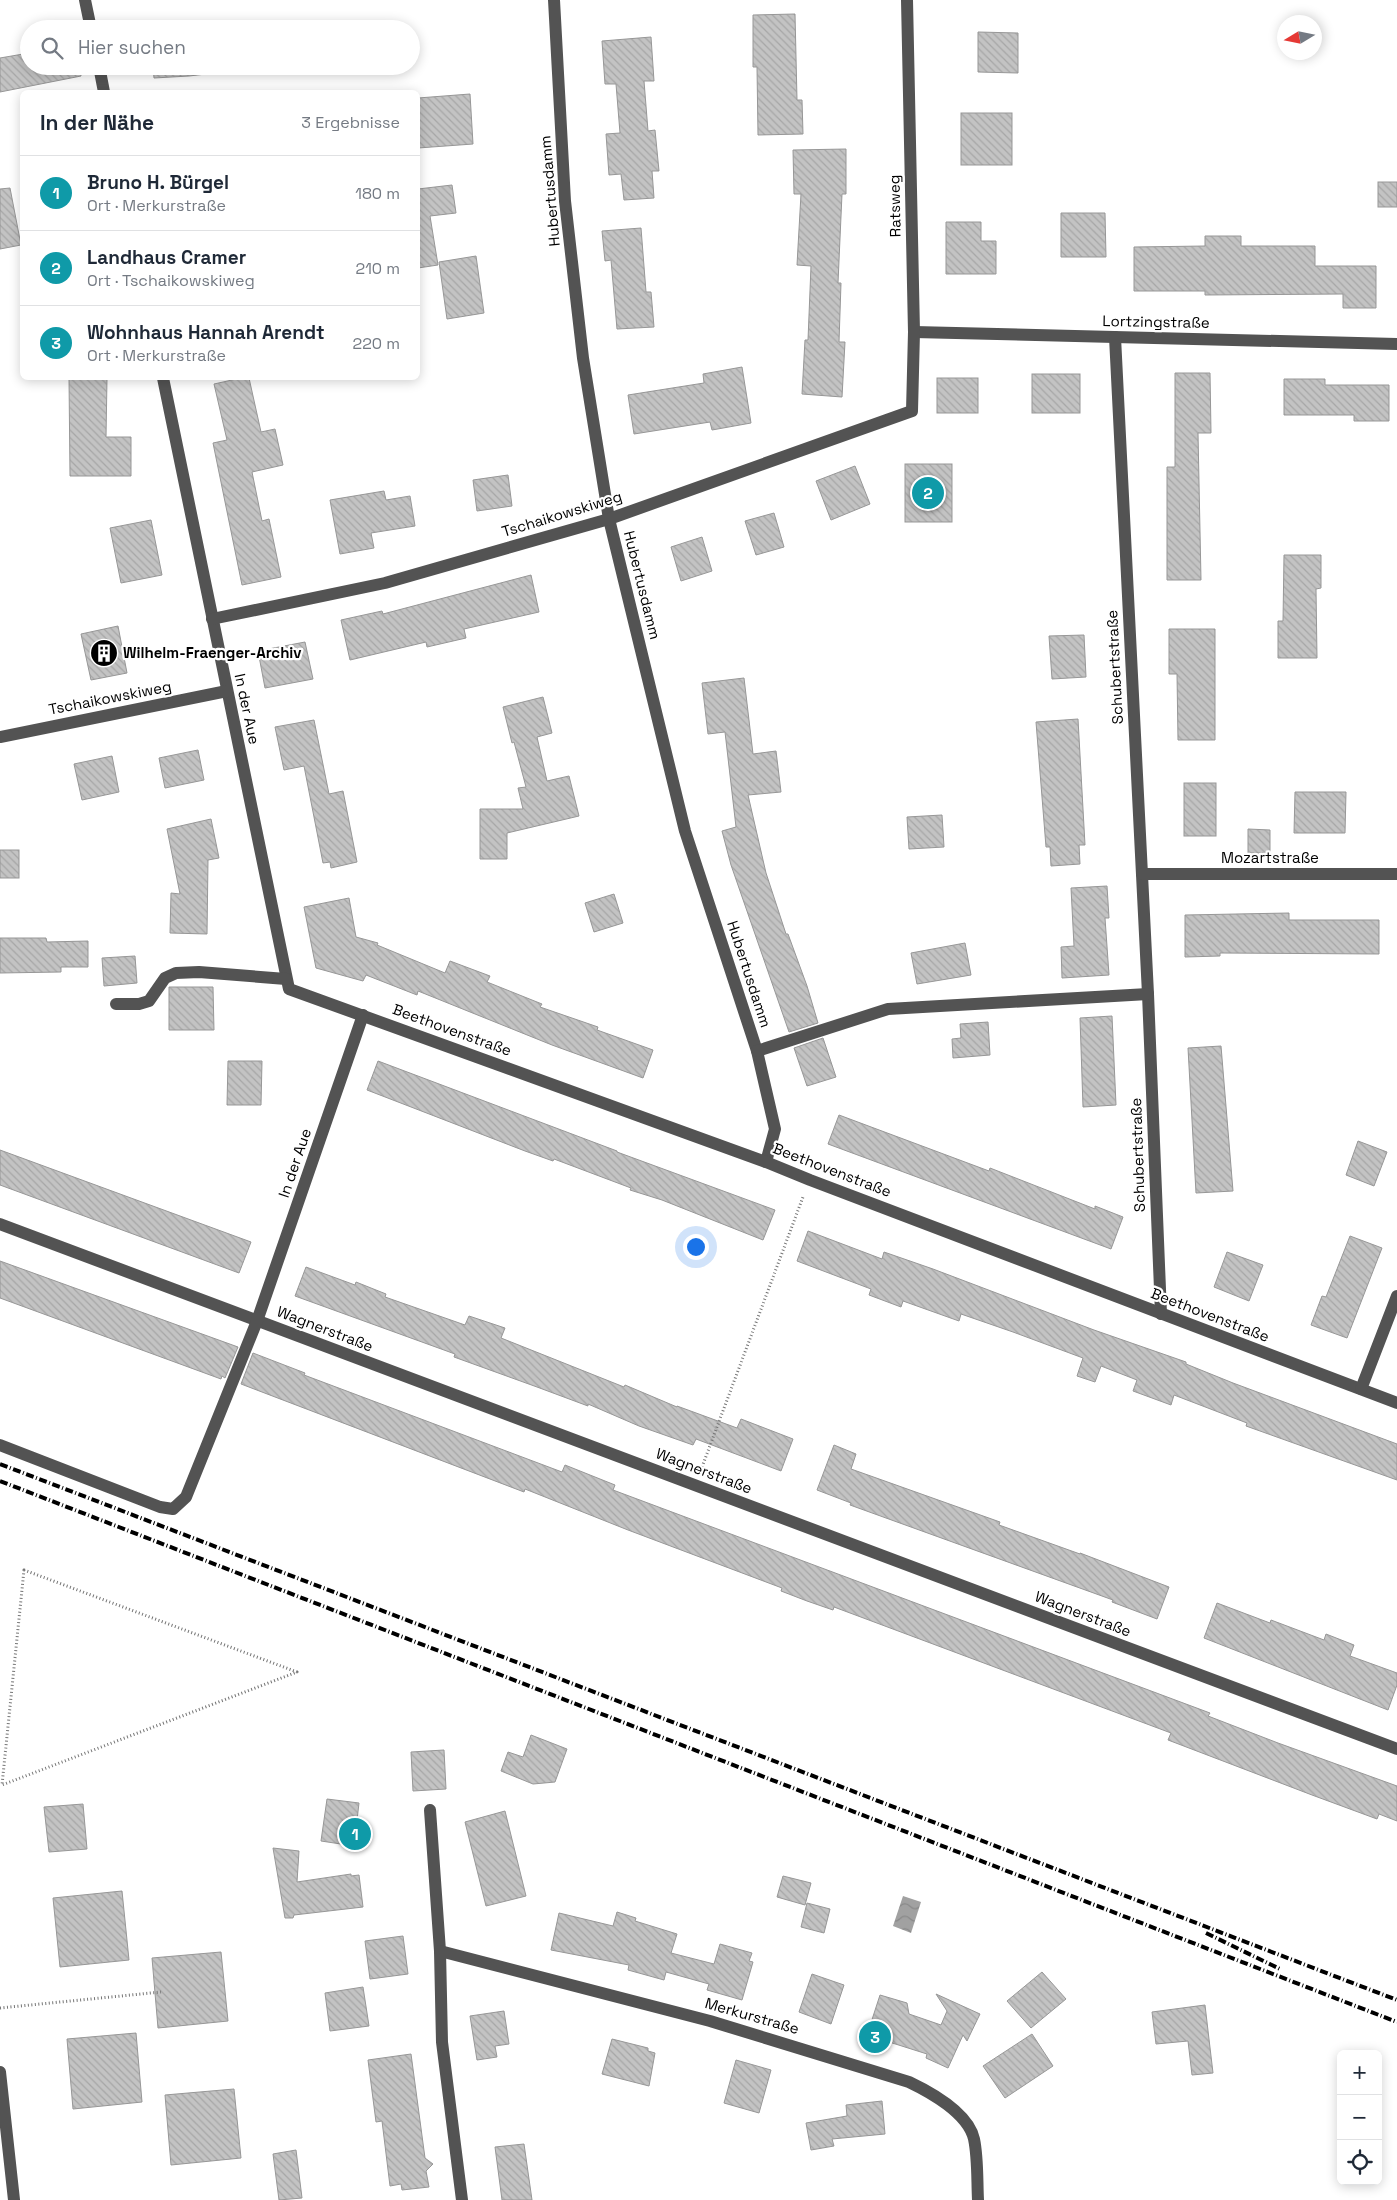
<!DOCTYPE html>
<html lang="de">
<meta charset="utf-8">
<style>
:root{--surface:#fff;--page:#f6f6f7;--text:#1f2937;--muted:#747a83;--line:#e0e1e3;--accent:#b45309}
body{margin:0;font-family:"Space Grotesk",sans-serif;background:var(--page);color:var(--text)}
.controls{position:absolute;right:15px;bottom:15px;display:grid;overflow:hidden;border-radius:8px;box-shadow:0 2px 12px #0003}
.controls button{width:45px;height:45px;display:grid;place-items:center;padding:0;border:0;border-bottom:1px solid var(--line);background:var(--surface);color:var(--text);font:25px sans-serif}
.compass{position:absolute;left:1277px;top:15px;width:45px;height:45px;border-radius:50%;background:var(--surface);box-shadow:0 2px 12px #0003;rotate:260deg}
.you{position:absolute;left:695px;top:1246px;width:18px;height:18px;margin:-12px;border:4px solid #fff;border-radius:50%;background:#1a73e8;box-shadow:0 0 0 8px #1a73e833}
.badge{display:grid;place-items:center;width:32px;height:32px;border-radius:50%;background:var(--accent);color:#fff;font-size:16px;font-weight:700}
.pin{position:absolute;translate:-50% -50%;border:2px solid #fff;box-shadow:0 1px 5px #0006}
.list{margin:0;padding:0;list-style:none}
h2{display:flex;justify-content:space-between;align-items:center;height:65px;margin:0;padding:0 20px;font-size:21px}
h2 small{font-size:16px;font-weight:400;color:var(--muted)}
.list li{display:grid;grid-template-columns:32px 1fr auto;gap:15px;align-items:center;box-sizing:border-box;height:75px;padding:0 20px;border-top:1px solid var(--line)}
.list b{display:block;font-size:19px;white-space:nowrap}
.list p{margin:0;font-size:16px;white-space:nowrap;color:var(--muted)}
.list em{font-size:16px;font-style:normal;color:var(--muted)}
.icon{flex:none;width:28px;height:28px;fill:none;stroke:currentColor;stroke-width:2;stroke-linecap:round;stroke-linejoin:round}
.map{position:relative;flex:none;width:1397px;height:2200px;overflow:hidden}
.search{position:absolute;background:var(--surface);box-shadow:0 2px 12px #0003;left:20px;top:20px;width:400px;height:55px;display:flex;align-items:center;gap:12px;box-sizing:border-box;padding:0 18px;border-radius:28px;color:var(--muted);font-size:19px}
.panel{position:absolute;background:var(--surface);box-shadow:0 2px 12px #0003;left:20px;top:90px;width:400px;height:290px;border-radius:8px}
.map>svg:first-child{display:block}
.water{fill:url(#water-waves)}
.building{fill:url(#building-back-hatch);stroke:#979797}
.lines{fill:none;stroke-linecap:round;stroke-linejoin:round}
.path{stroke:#757575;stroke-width:3;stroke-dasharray:1 2.5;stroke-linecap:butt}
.minor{stroke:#535353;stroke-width:12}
.rail{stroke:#000;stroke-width:4;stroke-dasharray:8 2.5 1 2.5;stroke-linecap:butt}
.labels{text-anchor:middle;stroke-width:4.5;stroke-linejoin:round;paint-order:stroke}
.street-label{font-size:15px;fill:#000;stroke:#fff}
.poi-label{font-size:15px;font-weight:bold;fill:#000;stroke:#fff;text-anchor:start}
</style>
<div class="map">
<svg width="1397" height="2200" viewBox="0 0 1397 2200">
<defs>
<pattern id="water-waves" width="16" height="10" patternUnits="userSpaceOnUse" patternTransform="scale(1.25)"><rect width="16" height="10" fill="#a1a1a1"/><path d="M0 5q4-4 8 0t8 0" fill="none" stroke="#898989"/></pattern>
<pattern id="building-back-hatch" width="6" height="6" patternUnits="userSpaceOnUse" patternTransform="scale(1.25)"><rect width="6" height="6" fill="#c3c3c3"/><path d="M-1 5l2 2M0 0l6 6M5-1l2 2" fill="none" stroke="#a6a6a6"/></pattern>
</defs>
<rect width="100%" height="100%" fill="#fff"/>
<!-- water -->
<polygon class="water" points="903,1896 921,1902 911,1933 893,1926"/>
<!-- building -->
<g class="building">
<polygon points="795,14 797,100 802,100 803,134 758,135 757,67 753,67 753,15"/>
<polygon points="978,32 1018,33 1018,73 978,72"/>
<polygon points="651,37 654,81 644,81 648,131 655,130 659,171 652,171 654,198 624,200 621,174 609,175 606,134 620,133 616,84 605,84 602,41"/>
<polygon points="29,53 29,66 80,66 81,76 0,92 0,58"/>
<polygon points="153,66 247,66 248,69 189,76 154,78"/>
<polygon points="470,94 473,144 418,148 418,98"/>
<rect x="961" y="113" width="51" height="52"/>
<polygon points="846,149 846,194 842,194 838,283 841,283 839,342 845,342 842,397 802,394 805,340 808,340 811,266 797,265 801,194 794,194 793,150"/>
<rect x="1378" y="182" width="19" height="25"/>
<polygon points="452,185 456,213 430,216 438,265 418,268 418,189"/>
<polygon points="10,188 21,245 0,249 0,189"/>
<polygon points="1061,213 1105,213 1106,257 1061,257"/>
<polygon points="946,222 981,222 981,241 996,241 996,274 946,274"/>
<polygon points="641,228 646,292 651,292 654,327 617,329 611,260 605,261 602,231"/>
<polygon points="1205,236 1241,236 1241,246 1315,246 1315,266 1376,266 1376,308 1343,308 1343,294 1205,295 1205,291 1134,291 1134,247 1205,246"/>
<polygon points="476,256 484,313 447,319 439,262"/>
<polygon points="742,367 751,423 712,430 710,422 634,434 628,395 704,383 703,374"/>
<polygon points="1175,373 1210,373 1211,433 1198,433 1201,580 1167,580 1167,467 1175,467"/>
<rect x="1032" y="374" width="48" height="39"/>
<polygon points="69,378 107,378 106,437 131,437 131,476 70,476"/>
<polygon points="241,378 249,378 261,432 275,429 283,465 252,472 262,521 269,519 281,577 242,585 213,443 227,440 214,384"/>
<rect x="937" y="378" width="41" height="35"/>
<polygon points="1284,379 1325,379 1325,385 1389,385 1389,421 1354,421 1354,415 1284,415"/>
<rect x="905" y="464" width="47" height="58"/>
<polygon points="855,466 870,504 831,520 816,481"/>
<polygon points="508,475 512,506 477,511 473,480"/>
<polygon points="384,491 386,500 410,496 415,526 371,533 374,548 340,554 330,500"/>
<polygon points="774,513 784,547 756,555 745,521"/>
<polygon points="151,520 162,575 121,583 110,528"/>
<polygon points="702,537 712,571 681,581 671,547"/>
<polygon points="1284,555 1321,555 1321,588 1316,589 1317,658 1278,658 1278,621 1283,621"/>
<polygon points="531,575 539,612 464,629 466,638 427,647 426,642 350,660 341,620 382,611 383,614"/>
<polygon points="118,626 127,673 91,680 81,634"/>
<polygon points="1169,629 1215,629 1215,740 1178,740 1177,674 1169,674"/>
<polygon points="1084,635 1086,677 1052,679 1049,636"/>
<polygon points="305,642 313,679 265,688 258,651"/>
<polygon points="744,678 753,754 776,751 781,792 748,795 766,873 786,934 788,934 807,986 818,1023 789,1032 731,865 722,831 736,827 725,732 708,734 702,683"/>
<polygon points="543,697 552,733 537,737 547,781 569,776 579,816 507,833 507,859 480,859 480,809 523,809 518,788 526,787 514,742 512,743 503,707"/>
<polygon points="1078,719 1085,845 1079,845 1080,864 1051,866 1050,847 1046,847 1036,722"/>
<polygon points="314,720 329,794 343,791 357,862 331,868 330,862 323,863 304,766 284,770 275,727"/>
<polygon points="198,750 204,780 165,788 159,758"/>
<polygon points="112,756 119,792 82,800 74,764"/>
<rect x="1184" y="783" width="32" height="53"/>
<polygon points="1295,792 1346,792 1345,833 1294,833"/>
<polygon points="942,815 944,847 909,849 907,817"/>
<polygon points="211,819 219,858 208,860 207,934 170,933 171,893 180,894 167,829"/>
<polygon points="1248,829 1270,830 1270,853 1248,853"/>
<rect x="0" y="850" width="19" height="28"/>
<polygon points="1107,886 1109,918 1105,918 1109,975 1062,978 1061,947 1074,946 1071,888"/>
<polygon points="614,894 623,923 594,932 585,903"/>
<polygon points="349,898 356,937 378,943 377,945 445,973 450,961 490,976 487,982 542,1004 540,1007 598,1027 597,1030 653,1050 643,1078 552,1045 418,991 417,995 366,975 363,981 316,968 304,907"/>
<polygon points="1289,913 1289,920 1379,920 1379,954 1220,953 1220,956 1185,957 1185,915"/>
<polygon points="0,938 46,938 47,942 88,941 88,967 61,967 61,972 0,973"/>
<polygon points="965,943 971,975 917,984 911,953"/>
<polygon points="135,956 137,983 104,986 102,958"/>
<polygon points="169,987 213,987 214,1030 169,1030"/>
<polygon points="1112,1016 1116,1105 1083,1107 1080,1018"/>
<polygon points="988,1022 990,1055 953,1058 952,1039 961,1038 960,1024"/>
<polygon points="823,1038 836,1077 807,1086 794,1048"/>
<polygon points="1221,1046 1233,1191 1196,1193 1188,1048"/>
<polygon points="228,1061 262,1061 261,1105 227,1105"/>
<polygon points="378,1061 617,1151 617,1152 775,1210 763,1240 662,1200 630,1190 631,1188 554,1159 553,1161 525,1151 367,1090"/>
<polygon points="839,1115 989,1171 990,1168 1095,1209 1095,1206 1123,1217 1111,1249 828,1144"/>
<polygon points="1358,1141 1387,1152 1374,1186 1346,1175"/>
<polygon points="0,1150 251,1242 239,1273 0,1185"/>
<polygon points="808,1231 882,1259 884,1252 933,1269 1094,1330 1186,1362 1186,1364 1233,1383 1397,1444 1397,1480 1246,1426 1247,1423 1174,1395 1171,1405 1133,1391 1137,1380 1101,1366 1095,1382 1077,1376 1083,1358 1013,1332 961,1314 959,1321 903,1301 901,1307 869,1295 871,1289 797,1261"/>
<polygon points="1350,1236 1382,1248 1347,1338 1311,1325 1322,1296 1326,1297"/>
<polygon points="1227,1252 1263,1265 1249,1301 1214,1287"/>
<polygon points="0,1261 238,1347 225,1378 222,1376 221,1379 0,1298"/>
<polygon points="306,1267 355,1285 356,1282 386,1294 385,1297 465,1325 469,1316 505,1328 501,1338 624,1387 625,1385 677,1407 677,1406 737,1428 741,1419 793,1439 781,1471 696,1439 693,1445 639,1426 588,1404 588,1406 537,1387 454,1357 455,1354 295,1296"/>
<polygon points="253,1353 305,1373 304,1375 562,1472 565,1465 615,1485 613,1490 1210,1713 1208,1716 1278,1743 1397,1786 1397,1821 1379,1814 1377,1819 1312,1795 1168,1740 1171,1733 834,1607 833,1610 807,1601 781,1591 782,1588 628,1530 525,1489 524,1492 241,1384"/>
<polygon points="834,1445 856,1454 851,1469 1000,1522 999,1525 1080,1554 1080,1553 1169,1587 1157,1619 1112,1602 1113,1600 850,1505 851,1503 817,1490"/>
<polygon points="1217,1603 1270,1623 1271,1620 1324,1640 1326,1634 1354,1645 1350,1656 1397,1673 1397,1685 1388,1710 1204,1638"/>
<polygon points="531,1735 567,1749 555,1782 533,1784 501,1771 508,1752 523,1757"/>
<polygon points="444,1750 446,1789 413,1791 411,1752"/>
<polygon points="327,1799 359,1803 354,1846 321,1841"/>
<polygon points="83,1804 87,1849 49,1852 44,1807"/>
<polygon points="505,1811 526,1896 486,1906 465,1822"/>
<polygon points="273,1848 299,1851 297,1882 351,1874 351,1876 359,1875 363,1907 294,1915 293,1918 285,1918"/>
<polygon points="783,1876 811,1883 805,1905 777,1897"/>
<polygon points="122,1891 129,1960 60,1967 53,1898"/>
<polygon points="807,1903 830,1909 824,1933 801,1927"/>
<polygon points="617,1912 636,1918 635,1921 677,1934 671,1953 714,1964 720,1944 752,1953 749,1961 753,1962 742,2000 707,1990 709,1984 666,1972 664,1980 628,1970 629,1965 551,1950 559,1913 613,1926"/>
<polygon points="403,1936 408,1974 370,1979 365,1941"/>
<polygon points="221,1952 228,2021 158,2028 152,1958"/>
<polygon points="1042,1972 1066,1999 1031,2028 1007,2001"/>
<polygon points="812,1974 844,1985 831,2024 799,2012"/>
<polygon points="363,1987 369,2026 330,2031 325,1993"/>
<polygon points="936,1994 980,2014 967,2041 963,2035 948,2068 926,2058 927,2054 867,2035 880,1995 907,2003 909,2014 941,2025 947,2011"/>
<polygon points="1205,2005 1213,2073 1192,2075 1188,2041 1156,2044 1152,2012"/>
<polygon points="504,2011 509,2044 495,2046 497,2057 477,2060 470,2016"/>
<polygon points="136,2033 142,2102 73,2109 67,2039"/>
<polygon points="1032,2034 1053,2066 1005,2098 983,2066"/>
<polygon points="612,2039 648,2048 648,2051 655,2053 649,2086 602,2074"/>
<polygon points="411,2054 425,2158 433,2164 426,2171 429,2187 402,2190 401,2184 390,2186 382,2121 376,2122 368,2060"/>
<polygon points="736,2060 771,2070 759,2113 724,2103"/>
<polygon points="234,2089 241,2158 171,2165 165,2095"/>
<polygon points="882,2101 885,2134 832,2139 834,2146 811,2150 806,2123 847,2116 846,2105"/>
<polygon points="524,2144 532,2200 502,2200 495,2147"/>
<polygon points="296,2150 302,2198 279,2200 273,2154"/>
</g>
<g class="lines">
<!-- path -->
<g class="path">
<polyline points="702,1467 803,1197"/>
<polygon points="24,1570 297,1672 2,1785"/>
<polyline points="0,2008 161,1992"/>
</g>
<!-- minor -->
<g class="minor">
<polyline points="85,0 91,29"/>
<polyline points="554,0 565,201 583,358 609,519 685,831 757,1051 775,1129 766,1162"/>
<polyline points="99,66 104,92"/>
<polyline points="914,332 1397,344"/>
<polyline points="1115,337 1148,994 1161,1314"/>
<polyline points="163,378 289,989 766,1162 810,1180 1397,1403"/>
<polyline points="212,619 385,583 609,519 912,411 914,332 907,0"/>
<polyline points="0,737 227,691"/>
<polyline points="1142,874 1397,874"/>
<polyline points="116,1004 139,1004 149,1001 165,978 176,973 199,972 286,979"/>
<polyline points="757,1051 888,1009 1148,994"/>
<polyline points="0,1224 1397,1749"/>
<polyline points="1361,1389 1397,1296"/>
<polyline points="0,1445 160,1507 173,1509 186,1497 257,1321 363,1015"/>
<polyline points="430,1810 440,1951"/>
<polyline points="0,2072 14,2200"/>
<path d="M 462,2200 L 442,2042 L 440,1951 L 710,2021 L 909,2082 C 930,2092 968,2113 974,2139 C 978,2158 977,2180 978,2200"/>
</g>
<!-- rail -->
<g class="rail">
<polyline points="0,1464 1397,2000"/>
<polyline points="0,1481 1397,2022"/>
<polyline points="1206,1933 1280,1969"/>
</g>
</g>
<!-- icons -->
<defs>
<g id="building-disc" transform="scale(1.4375)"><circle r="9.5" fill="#000" stroke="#fff"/><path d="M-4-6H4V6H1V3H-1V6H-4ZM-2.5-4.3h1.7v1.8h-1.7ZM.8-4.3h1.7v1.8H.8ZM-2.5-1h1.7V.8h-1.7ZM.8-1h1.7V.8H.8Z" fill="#fff"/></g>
</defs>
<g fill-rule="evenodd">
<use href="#building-disc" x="104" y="653"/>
</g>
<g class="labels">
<!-- street labels -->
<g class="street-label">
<text transform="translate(550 191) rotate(-95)" y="5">Hubertusdamm</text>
<text transform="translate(895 206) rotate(-91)" y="5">Ratsweg</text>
<text transform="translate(1156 322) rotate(1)" y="5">Lortzingstraße</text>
<text transform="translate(562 514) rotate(-17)" y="5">Tschaikowskiweg</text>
<text transform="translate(642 585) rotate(76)" y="5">Hubertusdamm</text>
<text transform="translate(1115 667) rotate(-93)" y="5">Schubertstraße</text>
<text transform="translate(110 698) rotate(-11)" y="5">Tschaikowskiweg</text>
<text transform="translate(247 709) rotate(78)" y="5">In der Aue</text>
<text x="1270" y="863">Mozartstraße</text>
<text transform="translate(749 974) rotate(72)" y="5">Hubertusdamm</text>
<text transform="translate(452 1030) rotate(20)" y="5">Beethovenstraße</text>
<text transform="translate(1138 1155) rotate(-92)" y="5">Schubertstraße</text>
<text transform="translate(295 1163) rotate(-71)" y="5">In der Aue</text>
<text transform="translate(832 1170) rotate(21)" y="5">Beethovenstraße</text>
<text transform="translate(1210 1315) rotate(21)" y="5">Beethovenstraße</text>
<text transform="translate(325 1329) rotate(21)" y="5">Wagnerstraße</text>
<text transform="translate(704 1471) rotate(21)" y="5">Wagnerstraße</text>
<text transform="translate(1083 1614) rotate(21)" y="5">Wagnerstraße</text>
<text transform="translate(752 2016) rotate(16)" y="5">Merkurstraße</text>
</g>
<!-- poi labels -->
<g class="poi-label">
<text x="123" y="658">Wilhelm-Fraenger-Archiv</text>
</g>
</g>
</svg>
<div class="controls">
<button>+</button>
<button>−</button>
<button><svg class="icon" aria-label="locate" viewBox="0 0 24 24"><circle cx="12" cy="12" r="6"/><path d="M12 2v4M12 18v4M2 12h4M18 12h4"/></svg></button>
</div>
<svg class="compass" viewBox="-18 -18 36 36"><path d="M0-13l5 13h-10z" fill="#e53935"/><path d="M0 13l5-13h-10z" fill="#747a83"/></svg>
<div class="you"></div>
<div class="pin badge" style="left:355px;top:1834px;background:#0f9aa8">1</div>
<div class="pin badge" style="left:928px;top:493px;background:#0f9aa8">2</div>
<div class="pin badge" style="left:875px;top:2037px;background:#0f9aa8">3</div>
<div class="search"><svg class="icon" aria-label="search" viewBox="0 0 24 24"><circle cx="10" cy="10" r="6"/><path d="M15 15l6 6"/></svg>Hier suchen</div>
<section class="panel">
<h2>In der Nähe<small>3 Ergebnisse</small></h2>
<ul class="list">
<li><span class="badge" style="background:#0f9aa8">1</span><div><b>Bruno H. Bürgel</b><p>Ort · Merkurstraße</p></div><em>180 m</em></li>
<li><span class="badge" style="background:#0f9aa8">2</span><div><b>Landhaus Cramer</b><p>Ort · Tschaikowskiweg</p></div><em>210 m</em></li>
<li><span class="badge" style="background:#0f9aa8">3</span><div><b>Wohnhaus Hannah Arendt</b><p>Ort · Merkurstraße</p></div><em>220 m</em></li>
</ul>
</section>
</div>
